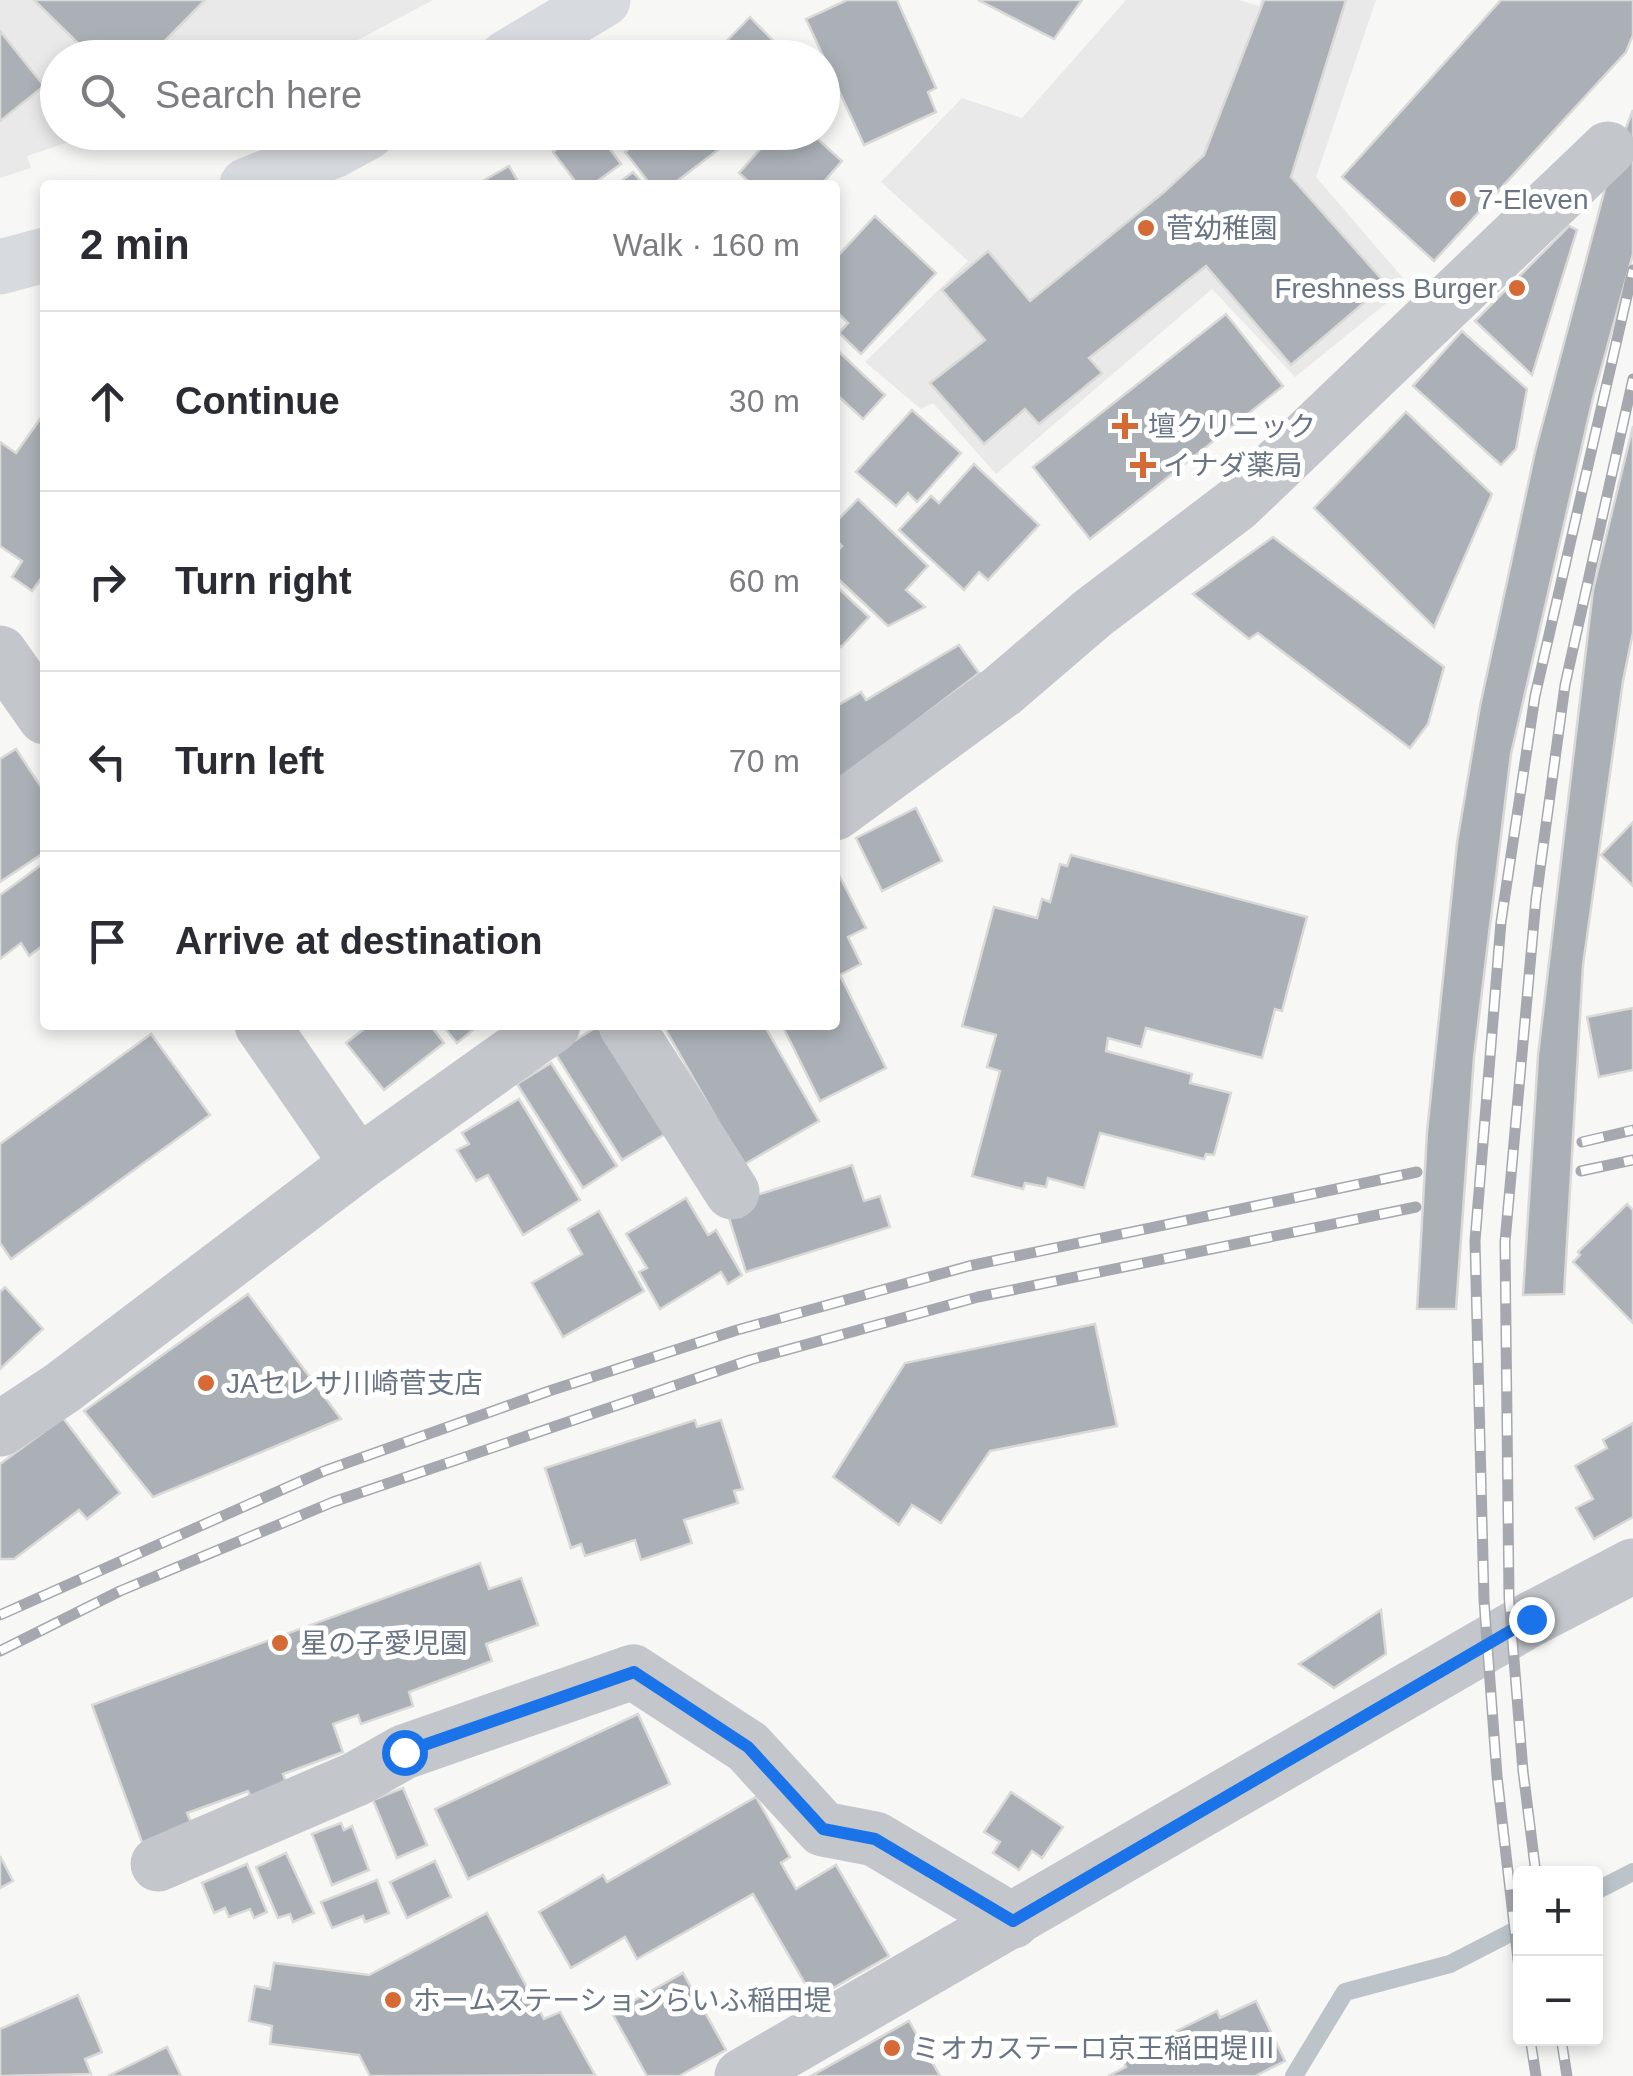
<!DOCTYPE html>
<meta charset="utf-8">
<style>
:root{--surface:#fff;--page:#f7f7f7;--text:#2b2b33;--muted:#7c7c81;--line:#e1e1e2}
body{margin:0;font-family:Arial,"Noto Sans JP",sans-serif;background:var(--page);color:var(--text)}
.controls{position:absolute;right:30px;bottom:30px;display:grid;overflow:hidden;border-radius:10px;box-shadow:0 5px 15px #0003}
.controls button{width:90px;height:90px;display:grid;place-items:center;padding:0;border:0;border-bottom:2px solid var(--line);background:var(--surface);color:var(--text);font:50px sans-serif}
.stop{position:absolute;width:30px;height:30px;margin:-22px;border:8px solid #1a73e8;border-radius:50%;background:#fff}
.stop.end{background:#1a73e8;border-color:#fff;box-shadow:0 2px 10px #0008}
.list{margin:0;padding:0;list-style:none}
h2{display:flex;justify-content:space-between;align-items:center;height:130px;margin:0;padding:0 40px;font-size:42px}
h2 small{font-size:32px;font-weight:400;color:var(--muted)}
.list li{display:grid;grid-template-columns:65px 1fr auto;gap:30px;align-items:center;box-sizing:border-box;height:180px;padding:0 40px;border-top:2px solid var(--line)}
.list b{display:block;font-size:38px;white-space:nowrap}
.list em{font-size:32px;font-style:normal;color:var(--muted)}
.icon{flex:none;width:55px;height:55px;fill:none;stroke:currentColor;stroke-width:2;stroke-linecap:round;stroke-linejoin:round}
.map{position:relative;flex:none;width:1633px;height:2076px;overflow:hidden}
.search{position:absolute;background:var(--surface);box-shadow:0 5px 15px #0003;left:40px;top:40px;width:800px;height:110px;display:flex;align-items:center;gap:25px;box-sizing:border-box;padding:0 35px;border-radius:55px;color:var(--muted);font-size:38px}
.panel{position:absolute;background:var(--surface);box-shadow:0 5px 15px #0003;left:40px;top:180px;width:800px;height:850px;border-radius:10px}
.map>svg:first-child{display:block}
.built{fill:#e8e9e8}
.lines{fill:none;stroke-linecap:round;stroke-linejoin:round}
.stream{stroke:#bcc4ca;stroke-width:18}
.building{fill:#aab0b6;stroke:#d9d9d7;stroke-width:2.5}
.minor{stroke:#c3c6ca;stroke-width:55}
.major{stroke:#d7dade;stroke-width:55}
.rail-casing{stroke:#a5a9af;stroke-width:11}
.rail{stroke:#fff;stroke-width:8;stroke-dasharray:22;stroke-linecap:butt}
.route{stroke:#1a73e8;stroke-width:12}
.poi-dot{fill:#d66a36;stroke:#fff;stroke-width:4}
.labels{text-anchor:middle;stroke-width:10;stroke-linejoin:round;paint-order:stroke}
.poi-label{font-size:28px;fill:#697584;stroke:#fff;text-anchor:start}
</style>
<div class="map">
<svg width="1633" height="2076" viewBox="0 0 1633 2076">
<rect width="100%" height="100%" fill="#f7f8f5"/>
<!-- built -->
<g class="built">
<polygon points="0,0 433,0 326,57 58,58 58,132 96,133 27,156 31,168 0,178"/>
<polygon points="1126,0 1239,0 1259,6 1261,0 1376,0 1316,177 1409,285 1295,377 1212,289 996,474 933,403 921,409 865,362 968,261 881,182 962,98 1022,118"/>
</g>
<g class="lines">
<!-- stream -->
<g class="stream">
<polyline points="1596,1891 1633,1872"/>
<polyline points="1294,2076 1345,1992 1450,1964 1520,1928"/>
</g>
</g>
<!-- building -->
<g class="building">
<polygon points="34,0 205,0 148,58 93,58"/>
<polygon points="847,0 897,0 936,88 928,92 936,112 864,145 806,19"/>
<polygon points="978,0 1082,0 1054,39"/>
<polygon points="1264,0 1346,0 1291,177 1386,284 1291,365 1206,266 1089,358 1102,373 1039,424 1025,409 984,444 930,383 985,340 942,290 988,251 1030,301 1164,192 1204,155"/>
<polygon points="1501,0 1633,0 1633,35 1626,52 1434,261 1342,177"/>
<polygon points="750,17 790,58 710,58"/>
<polygon points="0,31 44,86 0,121"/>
<polygon points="1633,110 1633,254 1593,398 1511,754 1474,1057 1456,1309 1417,1309 1427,1132 1457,843 1480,706 1535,452 1611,166"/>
<polygon points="578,132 597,132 621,164 592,185 578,185 553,152"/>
<polygon points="651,132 719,132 727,143 672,185 651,185 625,152"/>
<polygon points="775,132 810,132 842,161 821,185 752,185 739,173"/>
<polygon points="509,166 520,185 476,185"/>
<polygon points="633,172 644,185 616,185"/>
<polygon points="875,216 936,273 861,354 839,333 848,323 835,310 835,259"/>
<polygon points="1569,226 1577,230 1532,375 1475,321"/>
<polygon points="1226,314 1283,386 1090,539 1033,467"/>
<polygon points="1462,331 1527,389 1516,449 1501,465 1413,386"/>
<polygon points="835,348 885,395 863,419 835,393"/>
<polygon points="912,410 961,453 917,502 908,493 896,506 856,472"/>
<polygon points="45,412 45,573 32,591 12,577 22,561 0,546 0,442 16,453"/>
<polygon points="1406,412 1492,494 1434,627 1314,508"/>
<polygon points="1633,426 1633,632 1623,681 1583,965 1564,1294 1523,1295 1538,1055 1593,590"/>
<polygon points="974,464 1039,525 988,580 979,572 964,590 899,530 931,496 939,503"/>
<polygon points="858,499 928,566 906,590 925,607 888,626 835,576 835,554 842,546 835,539 835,523"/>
<polygon points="1273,537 1444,667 1428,724 1410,748 1258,633 1249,639 1193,594"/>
<polygon points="835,585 869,617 841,647 835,642"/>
<polygon points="959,645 979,673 835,783 835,707 861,692 866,700"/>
<polygon points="16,749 45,793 45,852 0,882 0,759"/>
<polygon points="916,808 942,861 882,891 856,838"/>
<polygon points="1633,822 1633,886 1601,855"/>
<polygon points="1071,855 1307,917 1282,1011 1275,1009 1262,1058 1146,1028 1141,1047 1108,1038 1106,1051 1192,1074 1190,1083 1231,1093 1214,1155 1206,1154 1204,1159 1100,1133 1084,1188 1048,1178 1046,1187 1025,1183 1023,1189 972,1176 1000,1071 987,1067 996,1035 962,1026 994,907 1037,918 1042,899 1050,902 1060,864 1067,866"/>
<polygon points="45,862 45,944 29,956 21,943 0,959 0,895"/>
<polygon points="839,875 866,928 848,937 861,964 840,975 886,1068 820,1101 782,1025 835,1025 835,877"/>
<polygon points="1633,1008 1633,1070 1599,1077 1587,1017"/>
<polygon points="369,1025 430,1025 444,1043 384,1090 346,1043"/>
<polygon points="442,1025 479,1025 457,1043"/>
<polygon points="663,1025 764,1025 819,1121 743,1165"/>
<polygon points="598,1026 665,1134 622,1160 555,1053"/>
<polygon points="151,1034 210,1115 11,1259 0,1243 0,1144"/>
<polygon points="551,1063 617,1166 583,1188 517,1084"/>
<polygon points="519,1099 580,1200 523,1235 488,1175 476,1181 457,1150 469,1144 462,1133"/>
<polygon points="852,1165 864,1201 880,1196 890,1227 746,1272 725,1205"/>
<polygon points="686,1198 708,1235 716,1230 742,1275 728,1284 721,1272 660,1309 639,1272 647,1268 626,1234"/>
<polygon points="1627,1204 1633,1210 1633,1323 1573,1262 1580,1255 1578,1252"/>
<polygon points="599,1211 644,1291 563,1337 532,1283 582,1254 568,1229"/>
<polygon points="5,1287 43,1329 0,1369 0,1292"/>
<polygon points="248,1294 341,1419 153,1497 84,1411"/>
<polygon points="1095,1324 1117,1426 990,1451 941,1523 912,1505 899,1525 833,1477 905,1363"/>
<polygon points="63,1418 120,1493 87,1519 79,1510 14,1559 0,1559 0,1464"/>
<polygon points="695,1420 697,1427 721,1420 743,1489 734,1491 738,1503 684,1520 692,1543 641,1560 635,1540 585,1556 581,1544 571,1548 545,1468"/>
<polygon points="1633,1423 1633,1517 1594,1539 1576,1508 1593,1499 1575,1466 1607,1448 1603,1440"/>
<polygon points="480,1563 489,1589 521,1578 538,1625 486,1644 492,1661 409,1692 413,1706 361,1724 358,1715 333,1724 343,1752 283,1774 288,1788 252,1800 248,1791 187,1813 193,1827 143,1845 92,1705"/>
<polygon points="1381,1610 1386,1654 1334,1688 1299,1664"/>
<polygon points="638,1714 670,1784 468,1879 435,1809"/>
<polygon points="403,1788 427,1845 397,1858 373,1800"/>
<polygon points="1011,1792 1063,1827 1042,1858 1032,1851 1019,1870 993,1853 1000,1842 984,1832"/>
<polygon points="756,1797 790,1857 781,1863 796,1889 836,1865 889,1956 814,1999 753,1894 637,1959 625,1937 571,1968 539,1912 603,1875 607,1882"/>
<polygon points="341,1823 344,1830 352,1826 369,1870 332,1885 312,1834"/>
<polygon points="286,1853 314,1913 293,1922 290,1914 278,1918 256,1867"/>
<polygon points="0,1856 13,1881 0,1888"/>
<polygon points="435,1861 451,1897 407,1918 390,1882"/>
<polygon points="247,1864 267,1912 254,1918 250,1909 229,1917 225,1908 214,1913 202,1883"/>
<polygon points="377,1880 389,1913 365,1922 363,1916 332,1928 321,1902"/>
<polygon points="487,1913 544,2019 560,2012 595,2075 370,2076 359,2055 270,2044 272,2026 249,2021 255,1986 270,1989 274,1963 369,1975"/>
<polygon points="683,1973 726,2050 679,2076 647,2076 612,2013"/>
<polygon points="78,1995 102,2052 85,2059 91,2074 0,2076 0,2029"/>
<polygon points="1256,2001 1285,2061 1255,2076 1108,2076 1126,2067 1118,2051 1143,2039 1146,2046 1217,2011 1220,2018"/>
<polygon points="909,2021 940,2076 811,2076"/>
<polygon points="167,2047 181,2076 108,2076"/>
</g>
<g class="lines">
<!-- minor -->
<g class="minor">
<polyline points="0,653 45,717"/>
<polyline points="835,813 1002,691 1093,613 1237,504 1608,149"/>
<polyline points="262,1025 358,1164"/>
<polyline points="626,1025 732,1192"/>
<polyline points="0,1429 62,1388 358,1164 553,1025"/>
<polyline points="158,1864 356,1779 404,1752 633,1672 748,1747 823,1829 875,1839 1013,1921"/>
<polyline points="742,2076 1531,1619 1633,1566"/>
</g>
<!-- major -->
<g class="major">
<polyline points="506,58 603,0"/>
<polyline points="247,185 333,151 368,132"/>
<polyline points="0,267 45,255"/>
</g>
<!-- rail casing -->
<g class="rail-casing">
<g id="rail">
<polyline points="1582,1142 1633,1130"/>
<polyline points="1581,1171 1633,1160"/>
<polyline points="0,1615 324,1471 549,1391 737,1330 969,1266 1417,1172"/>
<polyline points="0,1651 120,1591 333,1502 750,1360 978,1297 1416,1207"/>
<polyline points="1536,1874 1523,1771 1509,1598 1505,1242 1536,899 1565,685 1633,379"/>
<polyline points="1520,1977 1497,1776 1484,1600 1475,1241 1501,922 1535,696 1633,270"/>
<polyline points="1530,2038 1536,2076"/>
<polyline points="1561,2038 1567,2076"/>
</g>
</g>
<!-- rail -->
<use href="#rail" class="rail"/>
</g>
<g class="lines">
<!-- route -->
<polyline class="route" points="404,1752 634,1672 748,1747 823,1829 875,1839 1013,1921 1531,1619"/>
</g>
<!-- markers -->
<g class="poi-dot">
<circle cx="1458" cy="199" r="10"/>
<circle cx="1146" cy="228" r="10"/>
<circle cx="1517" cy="288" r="10"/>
<path d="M1120 411h10v10h10v10h-10v10h-10v-10h-10v-10h10z"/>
<path d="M1138 450h10v10h10v10h-10v10h-10v-10h-10v-10h10z"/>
<circle cx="206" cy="1383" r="10"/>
<circle cx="280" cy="1643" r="10"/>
<circle cx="393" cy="2000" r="10"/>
<circle cx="892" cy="2048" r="10"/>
</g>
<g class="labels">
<!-- poi labels -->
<g class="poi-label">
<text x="1478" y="209">7-Eleven</text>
<text x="1166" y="238">菅幼稚園</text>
<text x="1497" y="298" text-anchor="end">Freshness Burger</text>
<text x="1148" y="436">壇クリニック</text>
<text x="1163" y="475">イナダ薬局</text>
<text x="226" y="1393">JAセレサ川崎菅支店</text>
<text x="300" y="1653">星の子愛児園</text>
<text x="413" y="2010">ホームステーションらいふ稲田堤</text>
<text x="912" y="2058">ミオカステーロ京王稲田堤Ⅲ</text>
</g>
</g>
</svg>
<div class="controls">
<button>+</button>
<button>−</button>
</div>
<div class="stop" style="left:404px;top:1752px"></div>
<div class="stop end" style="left:1531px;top:1619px"></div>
<div class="search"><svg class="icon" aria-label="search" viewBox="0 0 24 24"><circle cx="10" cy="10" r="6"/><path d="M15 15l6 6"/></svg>Search here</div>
<section class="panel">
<h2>2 min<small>Walk · 160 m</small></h2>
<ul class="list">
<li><svg class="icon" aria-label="ahead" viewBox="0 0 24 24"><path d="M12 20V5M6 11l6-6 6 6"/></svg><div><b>Continue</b></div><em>30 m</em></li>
<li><svg class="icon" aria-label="right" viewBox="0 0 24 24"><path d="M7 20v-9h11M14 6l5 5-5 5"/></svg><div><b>Turn right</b></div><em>60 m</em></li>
<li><svg class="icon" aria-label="left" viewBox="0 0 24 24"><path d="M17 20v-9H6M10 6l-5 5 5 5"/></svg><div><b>Turn left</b></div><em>70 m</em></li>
<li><svg class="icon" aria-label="arrive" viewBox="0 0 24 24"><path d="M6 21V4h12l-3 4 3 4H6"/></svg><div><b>Arrive at destination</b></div></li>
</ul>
</section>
</div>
